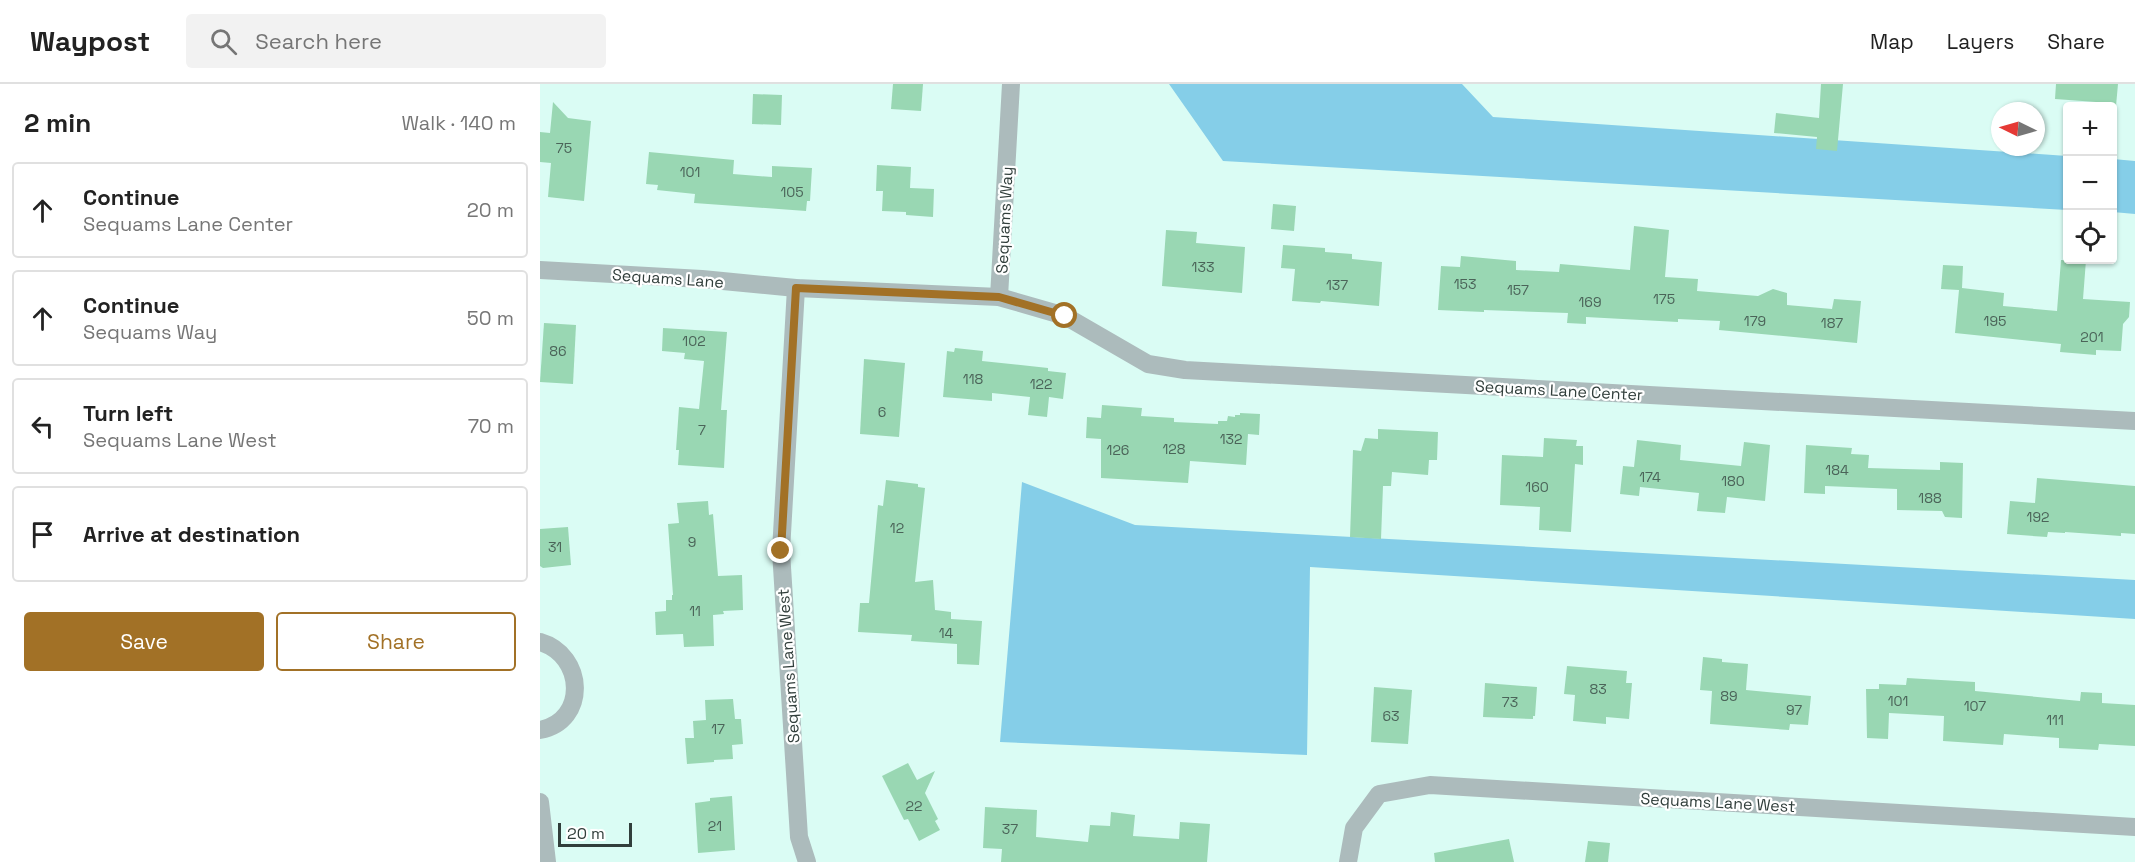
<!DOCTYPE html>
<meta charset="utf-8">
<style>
:root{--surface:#fff;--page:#f2f2f2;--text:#222;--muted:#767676;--line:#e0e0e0;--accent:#a27126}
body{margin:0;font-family:"Space Grotesk",sans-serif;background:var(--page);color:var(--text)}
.controls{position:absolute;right:18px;top:18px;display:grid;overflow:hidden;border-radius:6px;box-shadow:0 2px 4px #0004}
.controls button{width:54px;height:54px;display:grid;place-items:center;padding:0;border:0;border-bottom:2px solid var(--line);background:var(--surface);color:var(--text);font:30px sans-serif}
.compass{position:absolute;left:1451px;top:18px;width:54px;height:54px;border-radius:50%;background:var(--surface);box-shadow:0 2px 4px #0004;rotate:275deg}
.scale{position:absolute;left:18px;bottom:15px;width:74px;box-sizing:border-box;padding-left:6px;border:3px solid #313e3b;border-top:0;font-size:16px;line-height:21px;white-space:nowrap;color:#313e3b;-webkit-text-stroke:4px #fff;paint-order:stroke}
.stop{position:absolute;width:18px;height:18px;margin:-14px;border:4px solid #a27126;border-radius:50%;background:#fff}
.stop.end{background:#a27126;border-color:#fff;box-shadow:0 2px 6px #0008}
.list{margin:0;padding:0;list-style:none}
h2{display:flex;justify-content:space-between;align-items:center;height:78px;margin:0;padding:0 24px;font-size:26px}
h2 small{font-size:20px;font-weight:400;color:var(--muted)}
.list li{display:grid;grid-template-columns:39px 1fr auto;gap:18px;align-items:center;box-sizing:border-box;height:96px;margin:0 12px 12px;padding:0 12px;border:2px solid var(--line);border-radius:6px}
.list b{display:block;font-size:22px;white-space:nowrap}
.list p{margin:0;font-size:20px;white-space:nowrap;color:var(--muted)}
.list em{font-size:20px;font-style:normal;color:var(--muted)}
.actions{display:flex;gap:12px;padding:18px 24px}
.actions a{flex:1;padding:14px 0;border:2px solid var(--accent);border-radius:6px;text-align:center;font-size:21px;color:var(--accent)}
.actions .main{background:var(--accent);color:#fff}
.icon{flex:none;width:33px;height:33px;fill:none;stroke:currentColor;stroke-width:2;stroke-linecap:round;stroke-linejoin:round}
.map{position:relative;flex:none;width:1595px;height:778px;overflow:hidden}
header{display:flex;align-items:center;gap:36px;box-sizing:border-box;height:84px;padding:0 30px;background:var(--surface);border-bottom:2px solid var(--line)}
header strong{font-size:28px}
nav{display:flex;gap:33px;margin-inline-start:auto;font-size:21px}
.search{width:420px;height:54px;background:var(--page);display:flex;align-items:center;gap:15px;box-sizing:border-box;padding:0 21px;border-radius:6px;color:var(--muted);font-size:22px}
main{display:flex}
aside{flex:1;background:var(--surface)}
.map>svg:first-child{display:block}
.water{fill:#85cee8}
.building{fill:#99d7b3}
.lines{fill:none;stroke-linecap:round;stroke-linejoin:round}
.minor{stroke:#acbbbc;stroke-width:18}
.route{stroke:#a27126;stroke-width:8}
.labels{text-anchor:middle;stroke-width:4.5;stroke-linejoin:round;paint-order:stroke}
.number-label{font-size:14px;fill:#4b6459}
.street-label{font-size:16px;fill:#313e3b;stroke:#fff}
</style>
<header>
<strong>Waypost</strong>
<div class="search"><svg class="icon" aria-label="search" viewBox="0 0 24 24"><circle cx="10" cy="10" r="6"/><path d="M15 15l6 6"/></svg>Search here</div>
<nav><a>Map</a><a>Layers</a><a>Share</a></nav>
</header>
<main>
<aside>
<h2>2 min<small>Walk · 140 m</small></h2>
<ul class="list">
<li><svg class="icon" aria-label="ahead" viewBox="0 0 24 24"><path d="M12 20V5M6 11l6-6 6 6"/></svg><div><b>Continue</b><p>Sequams Lane Center</p></div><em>20 m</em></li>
<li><svg class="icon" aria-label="ahead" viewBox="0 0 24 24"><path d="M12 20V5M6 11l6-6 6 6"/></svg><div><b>Continue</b><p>Sequams Way</p></div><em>50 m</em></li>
<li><svg class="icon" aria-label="left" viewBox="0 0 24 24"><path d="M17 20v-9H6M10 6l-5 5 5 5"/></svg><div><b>Turn left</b><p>Sequams Lane West</p></div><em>70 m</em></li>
<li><svg class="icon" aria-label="arrive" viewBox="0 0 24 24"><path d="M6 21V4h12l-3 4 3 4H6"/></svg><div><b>Arrive at destination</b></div></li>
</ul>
<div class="actions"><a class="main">Save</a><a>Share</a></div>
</aside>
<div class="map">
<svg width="1595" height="778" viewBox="0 0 1595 778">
<rect width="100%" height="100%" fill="#dafcf4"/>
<!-- water -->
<g class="water">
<polygon points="629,0 922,0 953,33 1527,72 1527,126 683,77"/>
<polygon points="1573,75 1595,77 1595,130 1573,128"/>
<polygon points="482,398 595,441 1595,496 1595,535 770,483 767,671 460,658"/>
</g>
<!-- building -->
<g class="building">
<polygon points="353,0 383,0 381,27 351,25"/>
<polygon points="1281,0 1303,0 1297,67 1276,65 1277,53 1234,49 1236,29 1279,34"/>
<polygon points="1516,0 1578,0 1576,22 1556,22 1556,18 1515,15"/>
<polygon points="213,10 242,11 241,41 212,40"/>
<polygon points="13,18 28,34 51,37 44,117 8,113 11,79 0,78 0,48 10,49"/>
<polygon points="109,68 194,76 193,90 232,93 232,82 272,84 270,117 267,117 266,127 154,119 155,110 117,106 118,101 106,100"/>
<polygon points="337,81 371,83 370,104 394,105 393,133 366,131 366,128 342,127 343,107 336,107"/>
<polygon points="733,120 756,122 754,147 731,145"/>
<polygon points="1094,142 1129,146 1125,193 1158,195 1157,207 1218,212 1233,205 1247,209 1247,221 1292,225 1294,215 1321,217 1317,259 1179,246 1180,237 1138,235 1138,238 1046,233 1046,240 1027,239 1028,229 944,226 944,228 898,226 901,182 920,183 921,172 976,177 976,186 1019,188 1020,180 1090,186"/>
<polygon points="626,146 657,148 656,159 705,163 702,209 622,202"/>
<polygon points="743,161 785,164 785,168 812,170 812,175 842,178 839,222 781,217 780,219 752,217 755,185 741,184"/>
<polygon points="1521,176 1546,176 1543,215 1590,218 1589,233 1583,240 1581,267 1556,266 1556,271 1520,268 1521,260 1415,249 1419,206 1401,205 1403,181 1423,182 1422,204 1464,209 1463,222 1517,227"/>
<polygon points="4,239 36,241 33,300 0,298"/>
<polygon points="123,244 187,248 181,326 187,326 184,384 138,381 139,366 136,366 139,323 159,325 164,277 144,275 145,269 122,267"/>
<polygon points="415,264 443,267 442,277 508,284 508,287 526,289 523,315 509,313 507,333 488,331 490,313 452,309 452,317 403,313 407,267 414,268"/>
<polygon points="324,275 365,279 359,353 320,350"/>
<polygon points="562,321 602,324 601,332 634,334 634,338 678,340 678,337 687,337 688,332 695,333 695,331 700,331 700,329 720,330 719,351 708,350 706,381 650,377 648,399 561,394 561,355 546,354 547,333 561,334"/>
<polygon points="838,345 898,348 897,376 889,376 888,391 852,388 851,402 843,402 841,455 810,453 813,366 821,367 825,354 838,355"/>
<polygon points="1004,354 1037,356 1036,362 1043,362 1043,381 1035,380 1031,448 999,446 1000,423 960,421 962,371 1003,373"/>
<polygon points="1097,356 1141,361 1140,376 1201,382 1204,358 1230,361 1225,417 1187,413 1185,429 1157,427 1159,409 1100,403 1099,412 1080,410 1083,382 1094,383"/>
<polygon points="1266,361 1312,364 1311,370 1329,371 1328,384 1400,386 1400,378 1423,379 1422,434 1405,433 1402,427 1357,426 1357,405 1285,402 1285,410 1264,409"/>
<polygon points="1497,394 1595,402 1595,450 1581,449 1581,452 1525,448 1525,449 1508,448 1507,453 1467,450 1470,417 1495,419"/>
<polygon points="346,396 378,400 378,403 385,404 375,498 393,496 395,526 411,528 411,535 442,537 439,581 417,580 417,560 371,557 372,551 318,548 320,519 329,519 338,421 343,422"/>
<polygon points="168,417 169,431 173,430 178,492 202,491 203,526 183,527 184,530 173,531 174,562 144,563 143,550 116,551 115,528 126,527 126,516 132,516 132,511 133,511 128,440 139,439 137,419"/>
<polygon points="28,443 31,481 3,484 0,482 0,445"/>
<polygon points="1163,573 1182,575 1182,578 1208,580 1206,606 1271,612 1268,641 1250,640 1249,646 1170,640 1172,607 1160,606"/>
<polygon points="1027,582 1087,587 1086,599 1092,599 1089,635 1066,633 1066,640 1033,637 1035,611 1024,610"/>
<polygon points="1367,594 1435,598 1435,607 1540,617 1541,608 1562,609 1562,619 1595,621 1595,662 1559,660 1558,666 1519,664 1519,654 1464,650 1463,661 1403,657 1404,632 1349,629 1348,655 1327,654 1326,605 1339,605 1339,600 1366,601"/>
<polygon points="945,599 997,603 995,632 993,632 993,635 943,633"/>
<polygon points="834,603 872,606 868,660 831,658"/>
<polygon points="193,615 195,635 201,635 203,660 192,661 193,675 174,676 174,678 147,680 145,654 154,654 153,637 166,636 165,616"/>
<polygon points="368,679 377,696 395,687 385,709 398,735 395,737 400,746 379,757 368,735 364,736 342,692"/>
<polygon points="192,712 195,766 158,769 155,719 170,717 170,714"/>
<polygon points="445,723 497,726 496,753 548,758 550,741 570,742 571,728 595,731 593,752 639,755 640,738 670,740 667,778 461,778 462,765 443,764"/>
<polygon points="969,755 974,778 895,778 894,769"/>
<polygon points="1048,757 1070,759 1068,778 1045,778"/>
</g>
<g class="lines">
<!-- minor -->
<g class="minor">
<polyline points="0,186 162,195 256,204 459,213 525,232 608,280 645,286 1595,337"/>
<polyline points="256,204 241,467 259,753 267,778"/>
<polyline points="459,213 471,0"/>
<path d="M 0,558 C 45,571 48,637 0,646"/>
<polyline points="0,718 7,778"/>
<polyline points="808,778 814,744 839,710 890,701 1595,743"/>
</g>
</g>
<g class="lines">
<!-- route -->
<polyline class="route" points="241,467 256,204 459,213 525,232"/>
</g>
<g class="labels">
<!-- number labels -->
<g class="number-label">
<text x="24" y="69">75</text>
<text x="150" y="93">101</text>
<text x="252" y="113">105</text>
<text x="663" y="188">133</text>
<text x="925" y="205">153</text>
<text x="797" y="206">137</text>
<text x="978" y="211">157</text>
<text x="1124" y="220">175</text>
<text x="1050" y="223">169</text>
<text x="1215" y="242">179</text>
<text x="1455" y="242">195</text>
<text x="1292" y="244">187</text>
<text x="1552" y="258">201</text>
<text x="154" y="262">102</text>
<text x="18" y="272">86</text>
<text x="433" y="300">118</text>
<text x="501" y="305">122</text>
<text x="342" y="333">6</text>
<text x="162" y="351">7</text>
<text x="691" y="360">132</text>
<text x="634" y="370">128</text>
<text x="578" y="371">126</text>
<text x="1297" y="391">184</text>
<text x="1110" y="398">174</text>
<text x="1193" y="402">180</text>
<text x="997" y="408">160</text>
<text x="1390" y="419">188</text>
<text x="1498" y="438">192</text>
<text x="357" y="449">12</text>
<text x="152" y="463">9</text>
<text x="15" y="468">31</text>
<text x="155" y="532">11</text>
<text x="406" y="554">14</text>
<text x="1058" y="610">83</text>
<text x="1189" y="617">89</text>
<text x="1358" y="622">101</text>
<text x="970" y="623">73</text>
<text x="1435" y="627">107</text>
<text x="1254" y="631">97</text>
<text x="851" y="637">63</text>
<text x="1515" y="641">111</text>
<text x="178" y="650">17</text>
<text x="374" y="727">22</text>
<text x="175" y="747">21</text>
<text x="470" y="750">37</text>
</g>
<!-- street labels -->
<g class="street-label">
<text transform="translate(464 136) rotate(-87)" y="6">Sequams Way</text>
<text transform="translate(128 194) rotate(4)" y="6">Sequams Lane</text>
<text transform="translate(1019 306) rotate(3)" y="6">Sequams Lane Center</text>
<text transform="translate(248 582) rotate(-94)" y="6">Sequams Lane West</text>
<text transform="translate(1178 718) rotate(3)" y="6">Sequams Lane West</text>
</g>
</g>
</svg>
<div class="controls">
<button>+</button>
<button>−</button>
<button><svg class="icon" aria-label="locate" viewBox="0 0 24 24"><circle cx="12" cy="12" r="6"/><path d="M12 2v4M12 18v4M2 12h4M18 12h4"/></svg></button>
</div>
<svg class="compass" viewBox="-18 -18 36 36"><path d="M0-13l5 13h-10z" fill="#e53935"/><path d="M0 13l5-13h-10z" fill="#767676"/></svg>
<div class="scale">20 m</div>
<div class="stop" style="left:525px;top:232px"></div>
<div class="stop end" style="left:241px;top:467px"></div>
</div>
</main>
